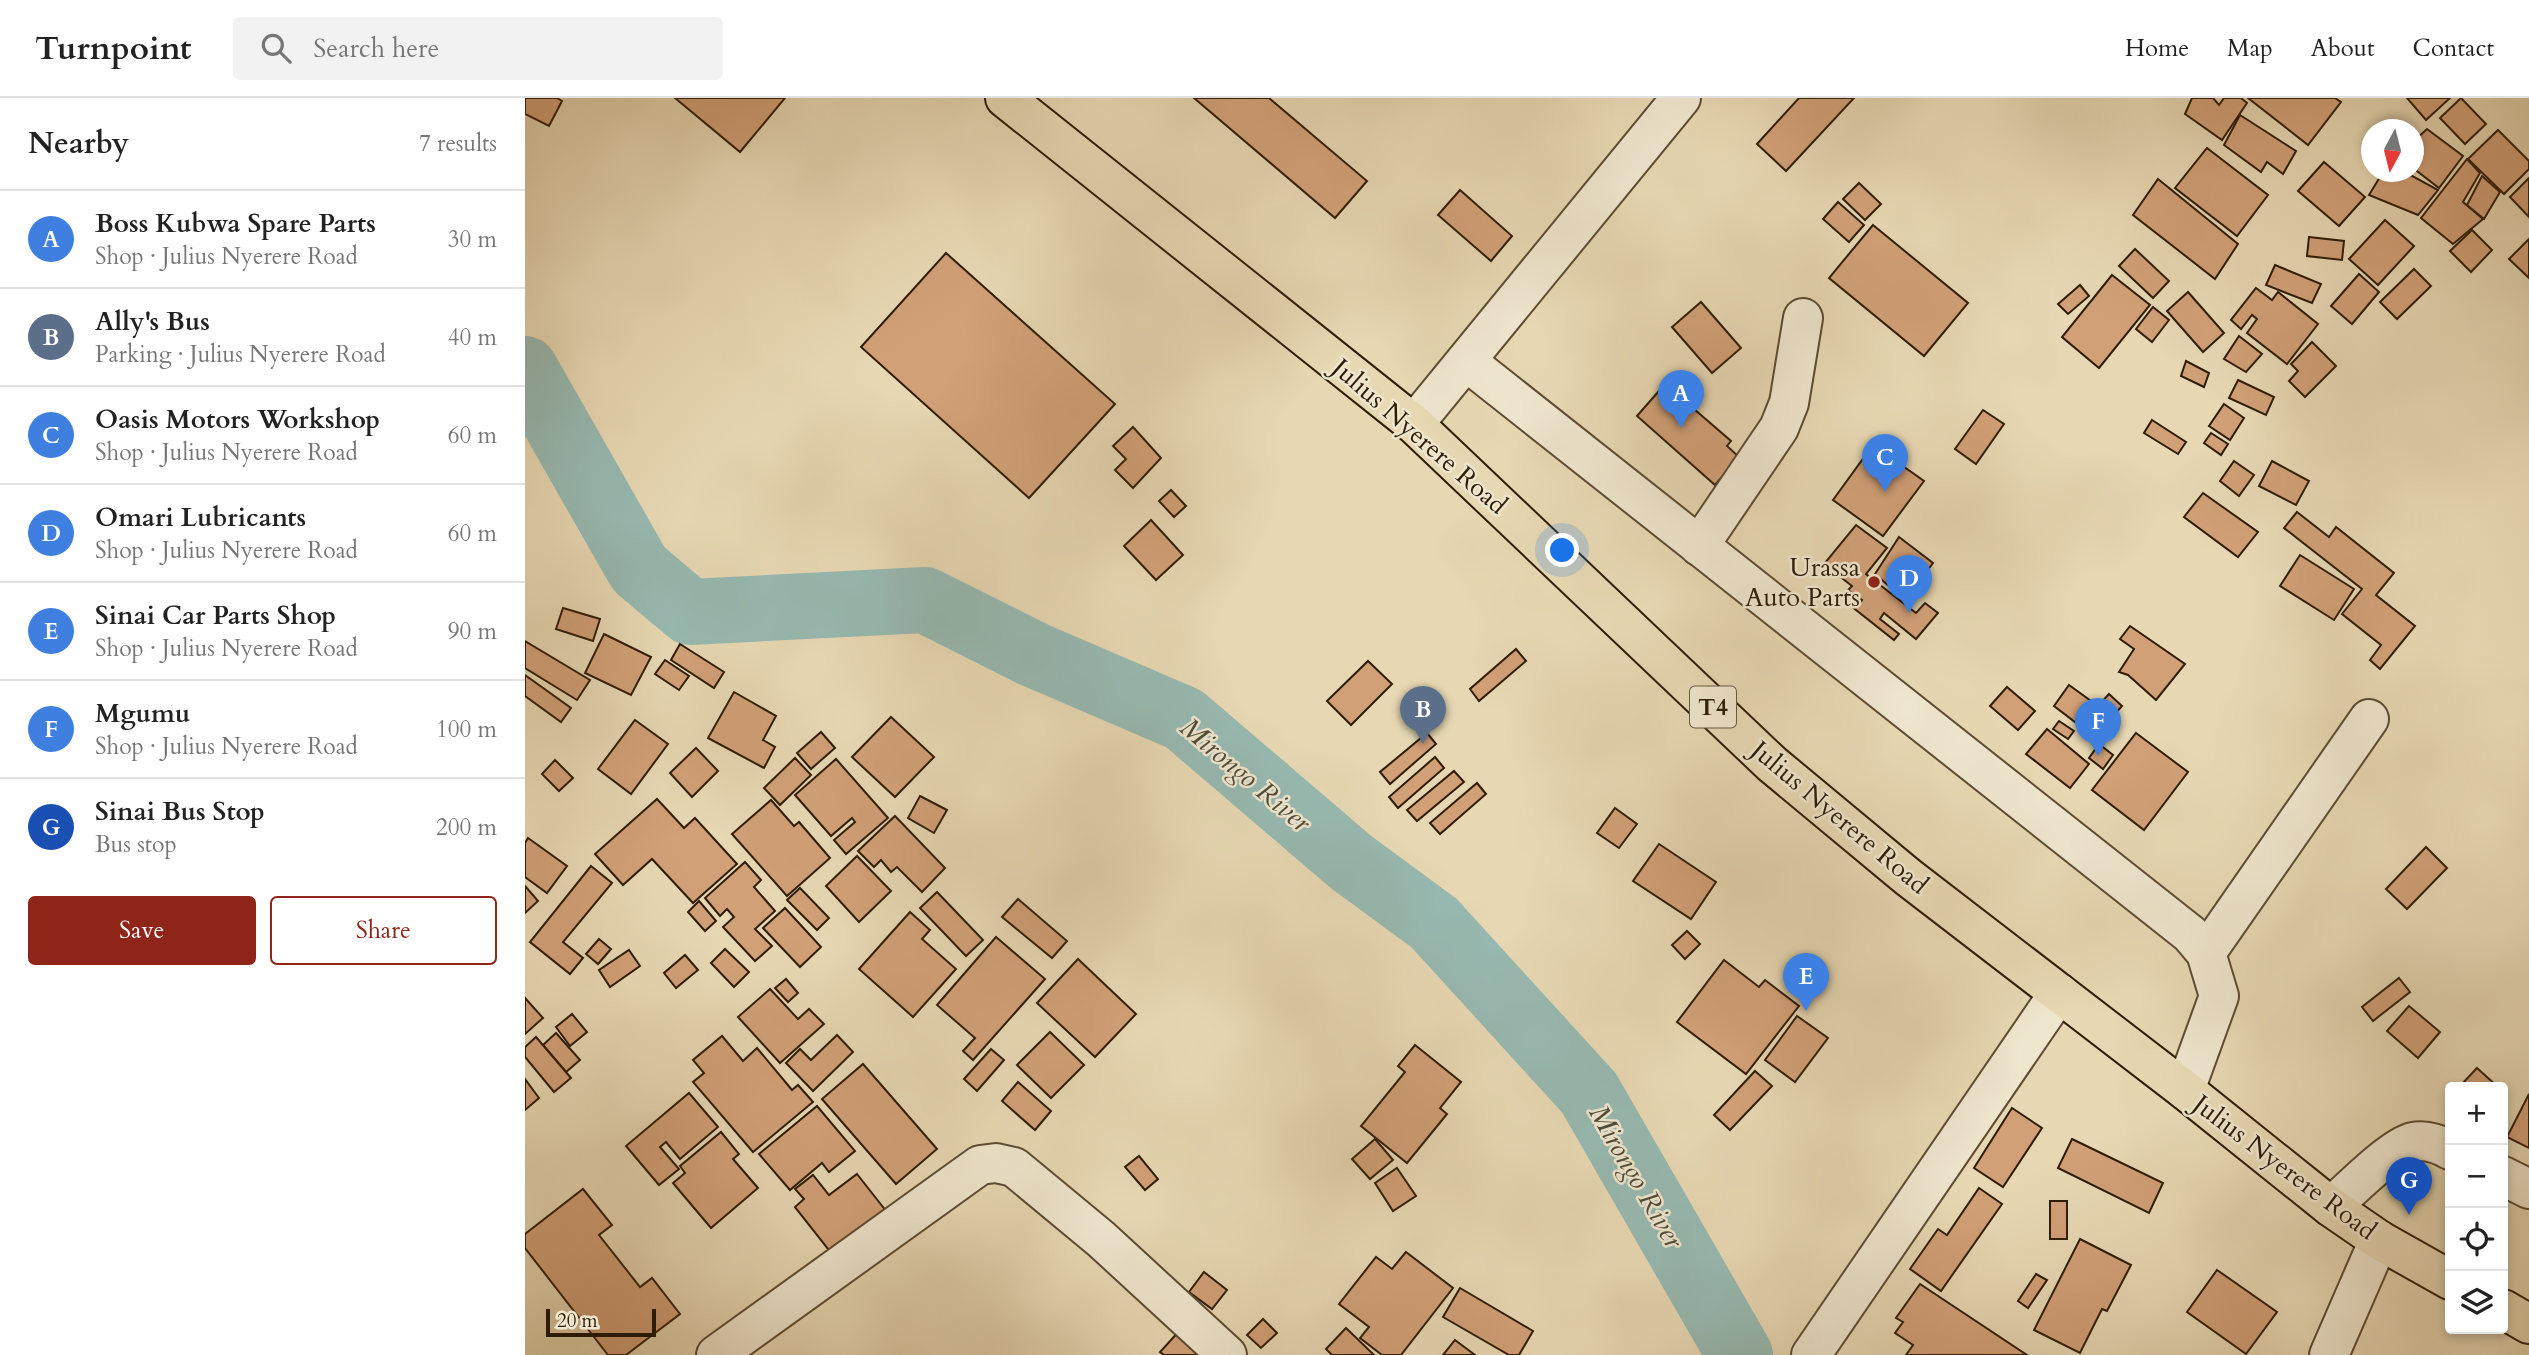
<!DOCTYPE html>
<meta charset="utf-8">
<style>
:root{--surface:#fff;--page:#f2f2f2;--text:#222;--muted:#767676;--line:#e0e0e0;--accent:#8f2418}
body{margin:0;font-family:Cardo,serif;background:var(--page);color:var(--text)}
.controls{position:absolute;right:21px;bottom:21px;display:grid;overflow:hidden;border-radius:7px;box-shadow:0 4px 10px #0003}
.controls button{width:63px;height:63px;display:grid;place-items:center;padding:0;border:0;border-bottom:2px solid var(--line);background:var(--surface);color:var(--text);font:35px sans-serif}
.compass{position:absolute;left:1836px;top:21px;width:63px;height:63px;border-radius:50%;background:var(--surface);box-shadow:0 4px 10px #0003;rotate:187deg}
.scale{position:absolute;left:21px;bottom:18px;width:110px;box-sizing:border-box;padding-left:7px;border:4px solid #2f1c07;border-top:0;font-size:19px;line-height:24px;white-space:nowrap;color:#2f1c07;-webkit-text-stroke:5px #efe6ce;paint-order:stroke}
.you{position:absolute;left:1038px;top:453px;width:24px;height:24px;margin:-18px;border:5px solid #fff;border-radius:50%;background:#1a73e8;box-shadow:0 0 0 10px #1a73e833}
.badge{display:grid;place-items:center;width:46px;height:46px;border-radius:50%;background:var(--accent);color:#fff;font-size:23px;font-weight:700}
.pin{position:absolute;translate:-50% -58px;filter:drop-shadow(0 2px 4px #0008)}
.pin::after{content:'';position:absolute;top:37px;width:24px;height:21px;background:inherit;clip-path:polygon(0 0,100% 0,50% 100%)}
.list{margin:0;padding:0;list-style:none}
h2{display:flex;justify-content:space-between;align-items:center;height:91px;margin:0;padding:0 28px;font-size:30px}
h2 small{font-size:23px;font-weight:400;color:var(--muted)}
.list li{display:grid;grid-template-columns:46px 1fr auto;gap:21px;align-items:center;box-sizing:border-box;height:98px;padding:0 28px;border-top:2px solid var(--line)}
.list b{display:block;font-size:26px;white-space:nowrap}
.list p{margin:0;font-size:23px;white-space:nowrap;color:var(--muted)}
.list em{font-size:23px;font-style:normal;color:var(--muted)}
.actions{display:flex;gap:14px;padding:21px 28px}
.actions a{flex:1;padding:16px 0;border:2px solid var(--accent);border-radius:7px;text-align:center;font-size:24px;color:var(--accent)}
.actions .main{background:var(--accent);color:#fff}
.icon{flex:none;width:38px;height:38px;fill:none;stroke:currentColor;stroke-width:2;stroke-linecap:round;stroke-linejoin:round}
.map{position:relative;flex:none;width:2004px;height:1257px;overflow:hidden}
header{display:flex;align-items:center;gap:42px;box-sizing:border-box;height:98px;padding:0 35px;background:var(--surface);border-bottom:2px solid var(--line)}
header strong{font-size:33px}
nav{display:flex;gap:38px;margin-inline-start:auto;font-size:24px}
.search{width:490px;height:63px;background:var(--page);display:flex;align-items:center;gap:18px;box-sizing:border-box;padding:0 24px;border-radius:7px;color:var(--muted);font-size:26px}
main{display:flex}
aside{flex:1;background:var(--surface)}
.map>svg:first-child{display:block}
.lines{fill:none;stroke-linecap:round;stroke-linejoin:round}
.river{stroke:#97b9b1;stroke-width:66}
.building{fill:#d1a077;stroke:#2f1c07;stroke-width:2}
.minor-casing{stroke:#5d4b32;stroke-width:42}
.highway-casing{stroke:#2f1c07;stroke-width:42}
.minor{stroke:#efe6ce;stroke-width:38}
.highway{stroke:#e7d8b3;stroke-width:38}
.poi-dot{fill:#8f2418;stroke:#efe6ce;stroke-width:2.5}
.labels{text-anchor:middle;stroke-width:5;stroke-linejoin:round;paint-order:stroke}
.shield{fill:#efe6ce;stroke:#695943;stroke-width:2}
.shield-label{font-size:24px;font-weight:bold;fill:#2f1c07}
.street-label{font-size:26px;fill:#2f1c07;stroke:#efe6ce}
.poi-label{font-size:26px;fill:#2f1c07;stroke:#efe6ce;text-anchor:end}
.water-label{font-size:28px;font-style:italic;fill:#4e4b3a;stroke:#efe6ce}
</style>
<header>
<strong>Turnpoint</strong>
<div class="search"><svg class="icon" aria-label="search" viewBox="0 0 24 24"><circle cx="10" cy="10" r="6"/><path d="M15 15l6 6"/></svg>Search here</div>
<nav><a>Home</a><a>Map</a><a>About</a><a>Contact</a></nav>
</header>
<main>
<aside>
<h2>Nearby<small>7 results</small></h2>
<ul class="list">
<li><span class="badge" style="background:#3f7fe0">A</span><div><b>Boss Kubwa Spare Parts</b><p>Shop · Julius Nyerere Road</p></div><em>30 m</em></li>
<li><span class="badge" style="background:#5c6f8a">B</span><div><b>Ally's Bus</b><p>Parking · Julius Nyerere Road</p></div><em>40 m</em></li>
<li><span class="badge" style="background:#3f7fe0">C</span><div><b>Oasis Motors Workshop</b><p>Shop · Julius Nyerere Road</p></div><em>60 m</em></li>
<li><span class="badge" style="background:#3f7fe0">D</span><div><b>Omari Lubricants</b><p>Shop · Julius Nyerere Road</p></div><em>60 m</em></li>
<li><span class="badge" style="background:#3f7fe0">E</span><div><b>Sinai Car Parts Shop</b><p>Shop · Julius Nyerere Road</p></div><em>90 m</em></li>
<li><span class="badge" style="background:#3f7fe0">F</span><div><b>Mgumu</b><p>Shop · Julius Nyerere Road</p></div><em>100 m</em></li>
<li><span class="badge" style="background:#1a4fb4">G</span><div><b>Sinai Bus Stop</b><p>Bus stop</p></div><em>200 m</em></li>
</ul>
<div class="actions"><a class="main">Save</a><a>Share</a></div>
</aside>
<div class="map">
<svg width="2004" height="1257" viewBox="0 0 2004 1257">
<rect width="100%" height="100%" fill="#e7d8b3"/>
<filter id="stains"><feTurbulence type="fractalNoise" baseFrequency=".00286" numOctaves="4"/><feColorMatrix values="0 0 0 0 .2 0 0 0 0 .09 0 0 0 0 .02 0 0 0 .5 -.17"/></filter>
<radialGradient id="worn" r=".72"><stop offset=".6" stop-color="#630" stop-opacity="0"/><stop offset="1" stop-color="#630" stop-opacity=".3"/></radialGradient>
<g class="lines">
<!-- river -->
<polyline class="river" points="0,271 114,471 165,514 400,502 510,557 659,621 826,764 909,825 1064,995 1215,1257"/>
</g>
<!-- building -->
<g class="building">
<polygon points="0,0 32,0 37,3 24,28 0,16"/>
<polygon points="150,0 260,0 215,54"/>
<polygon points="669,0 744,0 842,83 810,120"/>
<polygon points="1274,0 1329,0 1261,73 1232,46"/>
<polygon points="1667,0 1688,0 1694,7 1699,0 1716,0 1722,5 1697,42 1660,16"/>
<polygon points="1723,0 1810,0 1816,4 1783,47"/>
<polygon points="1882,0 1925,0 1901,22"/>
<polygon points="1936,0 1961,26 1940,46 1915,20"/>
<polygon points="1715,17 1771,53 1758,76 1742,64 1736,74 1699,47"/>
<polygon points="1902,31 1938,58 1914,90 1888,70 1888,44"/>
<polygon points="1973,32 2004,63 2004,71 1979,96 1943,61"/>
<polygon points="1682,50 1743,97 1712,138 1650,90"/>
<polygon points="1942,61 1955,75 1938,104 1958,121 1928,146 1896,120"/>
<polygon points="1799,64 1840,99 1814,128 1773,93"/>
<polygon points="1858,74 1880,74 1913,92 1893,117 1844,97"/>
<polygon points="1957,78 1975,94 1959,121 1942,107"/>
<polygon points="2004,80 2004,119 1985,99"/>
<polygon points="1633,81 1713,146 1690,181 1608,117"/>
<polygon points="1334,85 1356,106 1340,122 1318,101"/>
<polygon points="935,92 987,138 966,163 913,117"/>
<polygon points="1313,104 1339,127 1324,144 1298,121"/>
<polygon points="1860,122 1889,148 1853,187 1824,161"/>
<polygon points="1348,127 1443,205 1399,258 1304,180"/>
<polygon points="1947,132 1967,152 1946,174 1925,153"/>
<polygon points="1784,139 1819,143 1817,162 1782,158"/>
<polygon points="2004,141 2004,180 1984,161"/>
<polygon points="1610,151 1644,183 1628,200 1594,168"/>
<polygon points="421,155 590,306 504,400 336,249"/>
<polygon points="1750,167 1796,186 1787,205 1741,187"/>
<polygon points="1889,171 1906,188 1872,221 1855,204"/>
<polygon points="1834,176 1854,194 1827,226 1806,208"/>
<polygon points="1587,177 1625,207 1574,270 1537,239"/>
<polygon points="1555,187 1564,198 1543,216 1533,206"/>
<polygon points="1731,190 1747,202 1753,194 1793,226 1762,266 1722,235 1732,221 1727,217 1716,231 1706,222"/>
<polygon points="1663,194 1699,235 1678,254 1642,213"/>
<polygon points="1176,204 1216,250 1187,275 1147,229"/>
<polygon points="1628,209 1644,222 1627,244 1611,231"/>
<polygon points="1714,238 1737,256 1721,274 1699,261"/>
<polygon points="1787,244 1811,268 1780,299 1764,283 1773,273 1766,266"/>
<polygon points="1661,263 1684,275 1679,289 1656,278"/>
<polygon points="1713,282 1749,299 1741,317 1704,300"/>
<polygon points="1140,286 1206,343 1202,348 1214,359 1190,387 1112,318"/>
<polygon points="1699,306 1719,320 1705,342 1684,328"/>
<polygon points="1458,312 1479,326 1451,366 1430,351"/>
<polygon points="1627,322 1661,344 1653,356 1619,335"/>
<polygon points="608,329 636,360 608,390 590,372 601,361 588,348"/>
<polygon points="1686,335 1703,346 1696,357 1679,345"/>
<polygon points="1348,347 1399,383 1358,438 1308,402"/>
<polygon points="1709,363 1729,377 1714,398 1695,383"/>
<polygon points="1747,363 1784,383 1771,407 1734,388"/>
<polygon points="646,392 661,408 649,419 634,403"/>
<polygon points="1678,395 1733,434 1713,459 1659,419"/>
<polygon points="1772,414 1804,439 1811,429 1869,475 1851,497 1890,528 1855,571 1845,562 1856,547 1817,516 1837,491 1759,430"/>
<polygon points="626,422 658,457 631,482 599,448"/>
<polygon points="1331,427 1362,450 1341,476 1391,515 1400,505 1413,515 1391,541 1359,515 1355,521 1374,536 1369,542 1326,508 1331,501 1335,505 1337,502 1323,492 1327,488 1299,466"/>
<polygon points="1374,439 1408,465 1380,502 1350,476"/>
<polygon points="1775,457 1829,491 1809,522 1755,488"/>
<polygon points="38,510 75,521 68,543 31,531"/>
<polygon points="1605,528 1660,566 1631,602 1603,577 1594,574 1609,551 1595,541"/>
<polygon points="79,536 126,559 106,597 60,575"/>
<polygon points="0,543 65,582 52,602 0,570"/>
<polygon points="155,546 199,574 189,590 146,562"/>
<polygon points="991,551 1001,563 954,603 945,591"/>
<polygon points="140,562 164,578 154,592 130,576"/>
<polygon points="843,563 867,586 826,627 802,603"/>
<polygon points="0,577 46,610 36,624 0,598"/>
<polygon points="1544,587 1566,603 1550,624 1529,608"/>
<polygon points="1482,589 1510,613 1493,632 1465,608"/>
<polygon points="209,594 251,618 238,642 250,649 239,670 183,640"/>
<polygon points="1584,596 1597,608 1587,619 1574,607"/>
<polygon points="366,619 409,659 370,699 327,659"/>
<polygon points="110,622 143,646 106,696 73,671"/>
<polygon points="1534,623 1549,633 1543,641 1528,631"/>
<polygon points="1522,631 1564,666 1545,690 1501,656"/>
<polygon points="296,634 310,650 286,671 272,655"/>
<polygon points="902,635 911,646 865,686 855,674"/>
<polygon points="1611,635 1663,674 1619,732 1567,692"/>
<polygon points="1574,646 1588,657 1578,671 1564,660"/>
<polygon points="171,650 193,673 167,699 145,675"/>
<polygon points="910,659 919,670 873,710 864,699"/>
<polygon points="270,660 286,677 255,707 239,690"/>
<polygon points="311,661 363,720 321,756 309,742 330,724 327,720 306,738 270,697"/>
<polygon points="30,662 48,680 34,693 17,676"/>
<polygon points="929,673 939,684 892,723 882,712"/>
<polygon points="952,685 961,696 915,736 905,725"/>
<polygon points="395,698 422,712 409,735 383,720"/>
<polygon points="132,701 159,730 170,720 212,766 168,805 127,761 98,787 70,756"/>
<polygon points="246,702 269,728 274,724 305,760 262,798 207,736"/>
<polygon points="1090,710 1112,726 1094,750 1072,735"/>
<polygon points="370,718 420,770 397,794 372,769 366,774 356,762 349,769 333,753"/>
<polygon points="3,740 42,768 22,795 0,779 0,745"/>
<polygon points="1134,746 1191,784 1166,821 1108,783"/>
<polygon points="1901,749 1922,770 1882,811 1861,791"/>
<polygon points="332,758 366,793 334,824 301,788"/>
<polygon points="220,764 236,782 229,789 250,813 230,831 247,848 230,863 198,829 209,819 202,811 195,818 180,800"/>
<polygon points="66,768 87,785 38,844 58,860 45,876 5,844"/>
<polygon points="0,788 13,803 0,815"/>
<polygon points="275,790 304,820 292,832 262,802"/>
<polygon points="412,794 458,842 441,858 395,810"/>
<polygon points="493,801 542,843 527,860 477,819"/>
<polygon points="174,803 191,823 180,833 163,814"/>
<polygon points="260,810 296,849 275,869 238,830"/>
<polygon points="385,814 405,832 397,841 431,871 388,919 334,871"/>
<polygon points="1162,833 1175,846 1160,861 1147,847"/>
<polygon points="471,839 520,881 448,962 438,953 450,940 412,907"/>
<polygon points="74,841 86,851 73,866 61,856"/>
<polygon points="200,851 224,874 209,889 186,865"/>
<polygon points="104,852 115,868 85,889 74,872"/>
<polygon points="160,857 173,872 151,890 139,875"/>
<polygon points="553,861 611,916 570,959 512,905"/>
<polygon points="1199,862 1234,889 1240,882 1274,908 1221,976 1152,924"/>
<polygon points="1874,880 1885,894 1848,923 1837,909"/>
<polygon points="261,881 273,895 263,904 250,890"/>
<polygon points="245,891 273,921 284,911 299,926 255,965 213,919"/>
<polygon points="0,900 18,920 0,936"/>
<polygon points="1884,908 1915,934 1893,960 1862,933"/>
<polygon points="47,916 62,934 45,948 31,929"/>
<polygon points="1272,918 1303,940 1270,984 1240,962"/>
<polygon points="525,934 559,967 526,1000 492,967"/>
<polygon points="31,935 55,962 41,974 18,947"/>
<polygon points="312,937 328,954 288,993 261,965 275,951 286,962"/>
<polygon points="197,938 218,963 232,950 267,992 273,987 288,1004 228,1054 168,984 179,975 168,962"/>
<polygon points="11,939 46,980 29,994 0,959 0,949"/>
<polygon points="890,947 936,984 915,1010 922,1016 882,1065 836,1028 880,974 873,968"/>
<polygon points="466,951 479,962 452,993 439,981"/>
<polygon points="338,966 412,1051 371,1086 297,1001"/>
<polygon points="1952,970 1973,989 1935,988"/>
<polygon points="1230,973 1247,988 1205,1032 1189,1017"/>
<polygon points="0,981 14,1000 0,1012"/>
<polygon points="493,984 526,1013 510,1032 477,1003"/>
<polygon points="164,995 193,1029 155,1061 141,1044 135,1049 154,1071 134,1087 101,1048"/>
<polygon points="2004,996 2004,1050 1982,1039"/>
<polygon points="292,1008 330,1053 304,1074 297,1065 265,1092 234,1056"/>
<polygon points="1487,1010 1517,1030 1478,1089 1449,1070"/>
<polygon points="196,1034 214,1056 208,1061 233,1090 186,1130 148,1085 160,1075 155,1068"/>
<polygon points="850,1041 868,1062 845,1081 827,1061"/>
<polygon points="1547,1041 1638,1085 1624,1115 1533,1070"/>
<polygon points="614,1058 633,1081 620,1092 600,1069"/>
<polygon points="872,1070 891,1098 868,1113 850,1085"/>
<polygon points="332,1076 365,1118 311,1161 270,1109 279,1101 270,1091 288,1077 304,1097"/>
<polygon points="1454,1090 1477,1106 1416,1193 1385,1171 1413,1131 1422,1137"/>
<polygon points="58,1091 87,1127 74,1137 115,1189 127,1180 155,1216 101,1257 83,1257 0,1150 0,1136"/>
<rect x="1525" y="1103" width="17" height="38"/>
<polygon points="1555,1141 1606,1167 1582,1213 1577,1211 1555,1255 1509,1232"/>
<polygon points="881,1154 928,1190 876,1257 857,1257 835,1240 844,1229 814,1206 851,1159 867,1171"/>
<polygon points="1692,1172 1752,1214 1721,1256 1662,1214"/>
<polygon points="679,1174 702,1192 687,1211 664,1194"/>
<polygon points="1511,1176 1522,1182 1503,1210 1493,1203"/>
<polygon points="1395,1186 1502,1257 1381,1257 1388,1247 1370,1235 1378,1224 1371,1220"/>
<polygon points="935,1190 1008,1233 994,1257 984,1257 918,1219"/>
<polygon points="738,1221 752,1235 736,1250 722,1237"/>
<polygon points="821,1230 849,1257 807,1257 801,1251"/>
<polygon points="656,1231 684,1257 639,1257 635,1254"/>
<polygon points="930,1242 950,1257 918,1257"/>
</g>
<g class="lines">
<!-- minor casing -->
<g class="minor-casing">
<g id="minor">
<polyline points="941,263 1665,836 1681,855 1694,898 1660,992"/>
<polyline points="889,326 1156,0"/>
<polyline points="1174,448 1254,330 1264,305 1278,220"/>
<polyline points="1681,855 1844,621"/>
<polyline points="1978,1078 2004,1091"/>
<path d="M 1806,1109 C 1824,1093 1867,1049 1888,1044 C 1901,1041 1914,1046 1925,1052"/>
<polyline points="191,1257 455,1067 471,1065 489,1069 576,1141 702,1257"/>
<polyline points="1286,1257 1534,895"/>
<polyline points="1804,1257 1854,1142"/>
</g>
</g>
<!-- highway casing -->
<g class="highway-casing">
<g id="highway">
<polyline points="480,0 889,326 1247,666 1383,779 1660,992 1806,1109 1854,1142 1925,1182"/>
<polyline points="1978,1211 2004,1226"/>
</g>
</g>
<!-- minor -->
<use href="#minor" class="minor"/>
<!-- highway -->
<use href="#highway" class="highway"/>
</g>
<!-- markers -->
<circle class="poi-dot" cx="1349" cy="484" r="7"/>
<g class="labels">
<!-- shield labels -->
<rect class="shield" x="1165" y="588.5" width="46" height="41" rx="5"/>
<g class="shield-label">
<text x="1188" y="617">T4</text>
</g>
<!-- street labels -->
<g class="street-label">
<text transform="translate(895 338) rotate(41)" y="9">Julius Nyerere Road</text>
<text transform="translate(1315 719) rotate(40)" y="9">Julius Nyerere Road</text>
<text transform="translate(1760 1069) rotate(37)" y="9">Julius Nyerere Road</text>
</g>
<!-- poi labels -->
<g class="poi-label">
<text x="1335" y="478">Urassa<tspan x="1335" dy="30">Auto Parts</tspan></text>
</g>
<!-- water labels -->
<g class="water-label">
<text transform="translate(721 676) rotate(40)" y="10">Mirongo River</text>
<text transform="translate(1112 1078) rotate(60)" y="10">Mirongo River</text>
</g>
</g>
<rect width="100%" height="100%" filter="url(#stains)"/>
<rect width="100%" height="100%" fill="url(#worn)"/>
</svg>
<div class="controls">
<button>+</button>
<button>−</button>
<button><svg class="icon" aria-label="locate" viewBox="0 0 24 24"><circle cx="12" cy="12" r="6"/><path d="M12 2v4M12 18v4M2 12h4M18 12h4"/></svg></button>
<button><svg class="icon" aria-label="layers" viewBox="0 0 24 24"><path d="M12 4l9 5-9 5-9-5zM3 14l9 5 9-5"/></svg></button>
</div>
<svg class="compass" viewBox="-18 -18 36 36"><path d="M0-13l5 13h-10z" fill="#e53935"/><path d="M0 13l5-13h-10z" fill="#767676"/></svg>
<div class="scale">20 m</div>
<div class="you"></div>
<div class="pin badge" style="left:1156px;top:330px;background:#3f7fe0">A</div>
<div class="pin badge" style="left:898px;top:646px;background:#5c6f8a">B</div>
<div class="pin badge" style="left:1360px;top:394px;background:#3f7fe0">C</div>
<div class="pin badge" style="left:1384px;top:515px;background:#3f7fe0">D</div>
<div class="pin badge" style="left:1281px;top:913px;background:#3f7fe0">E</div>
<div class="pin badge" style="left:1573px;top:658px;background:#3f7fe0">F</div>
<div class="pin badge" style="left:1884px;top:1117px;background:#1a4fb4">G</div>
</div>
</main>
